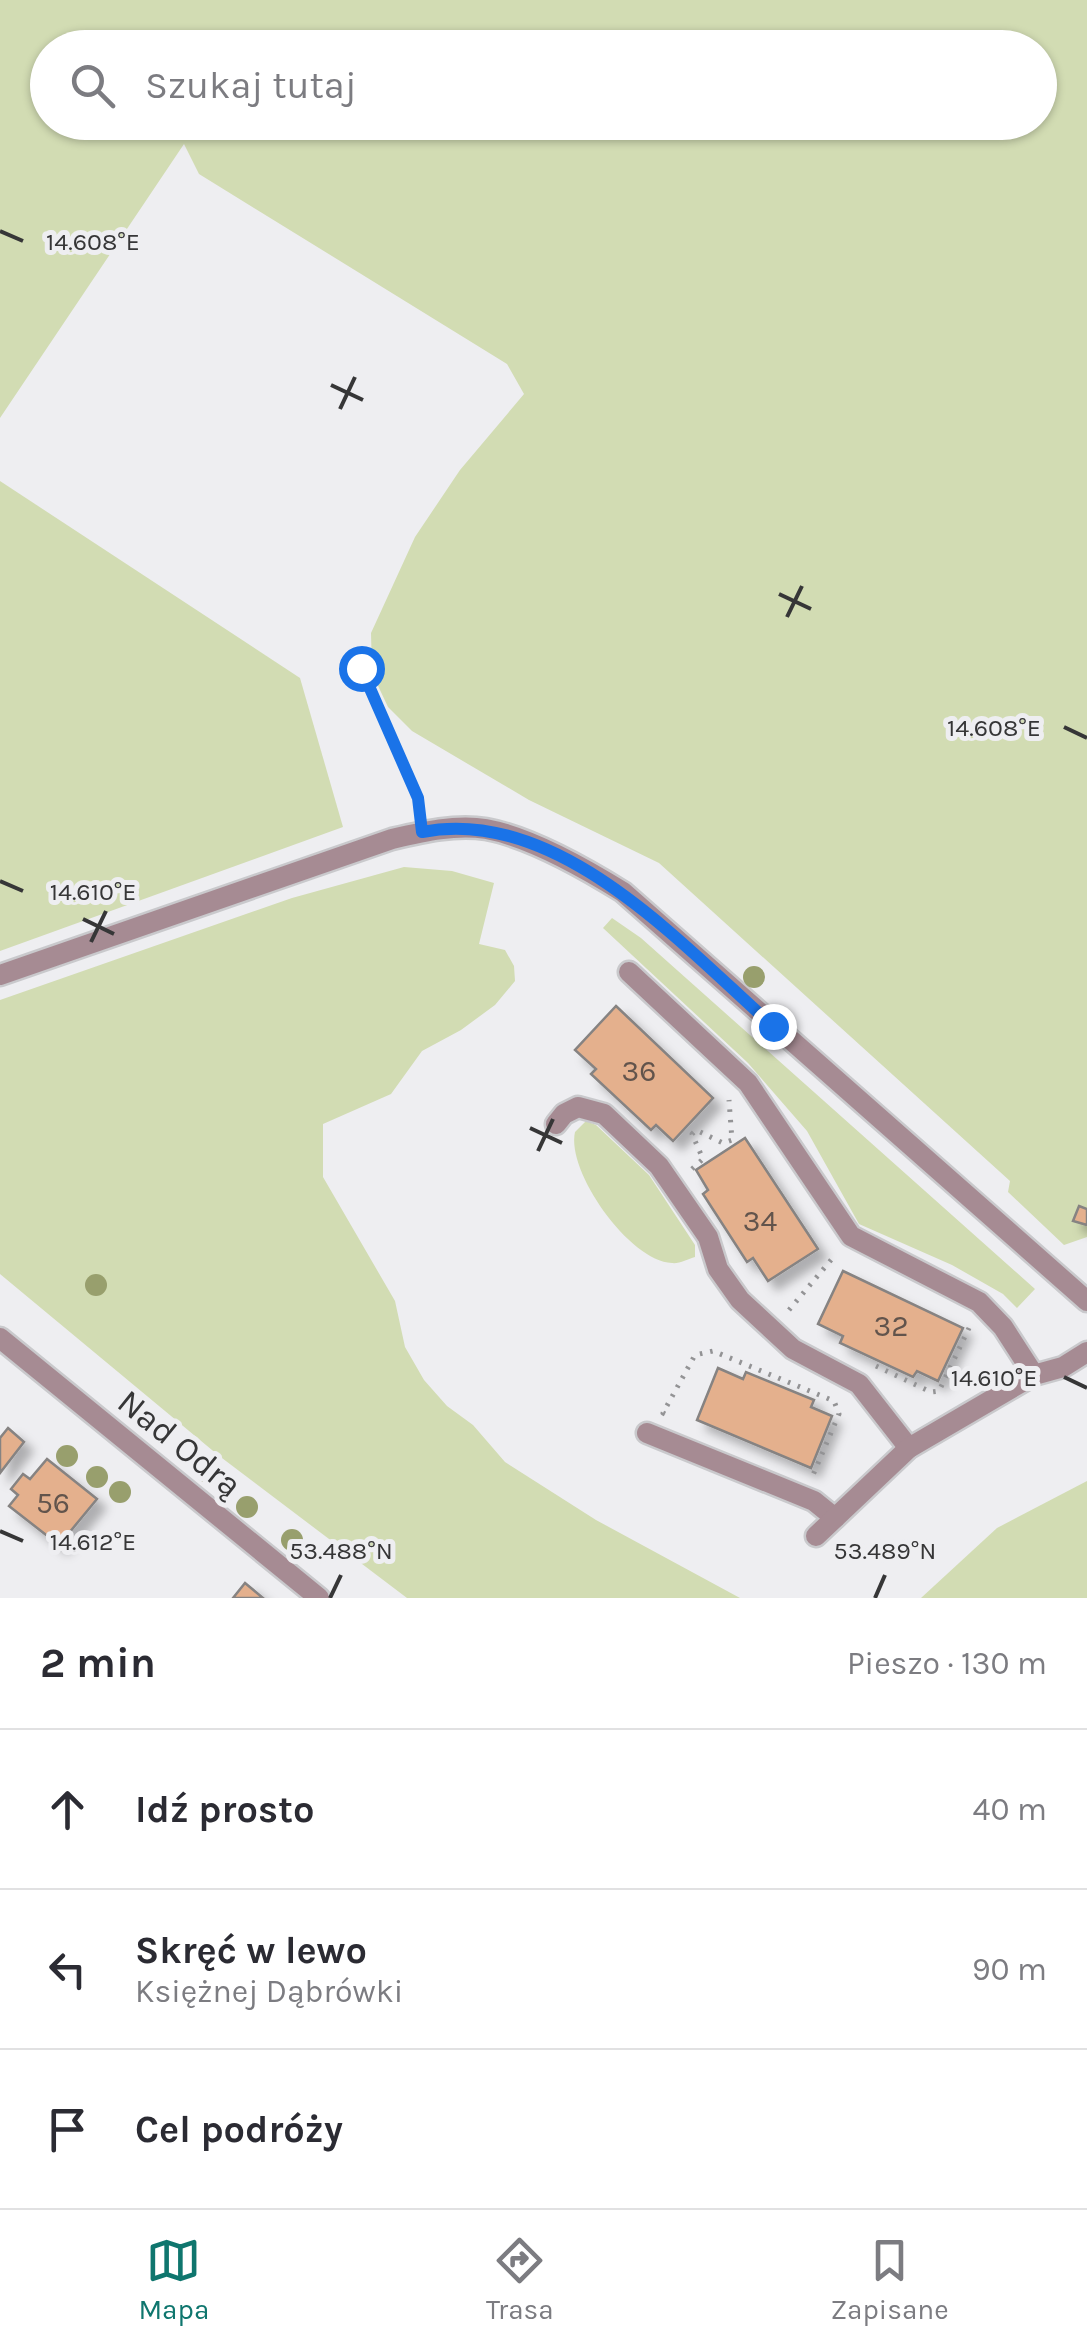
<!DOCTYPE html>
<html lang="pl">
<meta charset="utf-8">
<style>
:root{--surface:#fff;--page:#f2f2f3;--text:#2b2b33;--muted:#7c7c81;--line:#e1e1e2;--accent:#0f766e}
body{margin:0;font-family:Karla,sans-serif;background:var(--page);color:var(--text)}
.stop{position:absolute;width:30px;height:30px;margin:-22px;border:8px solid #1a73e8;border-radius:50%;background:#fff}
.stop.end{background:#1a73e8;border-color:#fff;box-shadow:0 2px 10px #0008}
.list{margin:0;padding:0;list-style:none}
h2{display:flex;justify-content:space-between;align-items:center;height:130px;margin:0;padding:0 40px;font-size:42px}
h2 small{font-size:32px;font-weight:400;color:var(--muted)}
.list li{display:grid;grid-template-columns:65px 1fr auto;gap:30px;align-items:center;box-sizing:border-box;height:160px;padding:0 40px;border-top:2px solid var(--line)}
.list b{display:block;font-size:38px;white-space:nowrap}
.list p{margin:0;font-size:32px;white-space:nowrap;color:var(--muted)}
.list em{font-size:32px;font-style:normal;color:var(--muted)}
.icon{flex:none;width:55px;height:55px;fill:none;stroke:currentColor;stroke-width:2;stroke-linecap:round;stroke-linejoin:round}
.map{position:relative;flex:none;width:1087px;height:1598px;overflow:hidden}
.search{position:absolute;background:var(--surface);box-shadow:0 2px 8px #0004;left:30px;right:30px;top:30px;height:110px;display:flex;align-items:center;gap:25px;box-sizing:border-box;padding:0 35px;border-radius:55px;color:var(--muted);font-size:38px}
.sheet{height:610px;background:var(--surface)}
nav{display:flex;justify-content:space-around;align-items:center;box-sizing:border-box;height:140px;border-top:2px solid var(--line);background:var(--surface);font-size:28px;color:var(--muted)}
nav a{display:grid;justify-items:center;gap:5px}
nav .on{color:var(--accent)}
.map>svg:first-child{display:block}
.green{fill:#d2dcb3;fill-rule:evenodd}
.building{fill:#e4b08d;stroke:#868382;stroke-width:2.5;filter:url(#shadow)}
.lines{fill:none;stroke-linecap:round;stroke-linejoin:round}
.minor-casing{stroke:#c9c9cc;stroke-width:25}
.tertiary-casing{stroke:#c9c9cc;stroke-width:25}
.path{stroke:#939395;stroke-width:5;stroke-dasharray:2.5 8;stroke-linecap:butt}
.minor{stroke:#a68b93;stroke-width:20}
.tertiary{stroke:#a68b93;stroke-width:20}
.tree{fill:#989f6d}
.route{stroke:#1a73e8;stroke-width:12}
.ticks{fill:none;stroke:#363637;stroke-width:4}
.labels{text-anchor:middle;stroke-width:10;stroke-linejoin:round;paint-order:stroke}
.number-label{font-size:30px;fill:#62544c}
.street-label{font-size:35px;fill:#363637;stroke:#eeeef1}
.ticks-label{font-size:25px;text-anchor:middle;fill:#363637;stroke:#eeeef1;stroke-width:10;stroke-linejoin:round;paint-order:stroke}
</style>
<div class="map">
<svg width="1087" height="1598" viewBox="0 0 1087 1598">
<defs>
<filter id="shadow"><feDropShadow dx="9" dy="9" stdDeviation="5" flood-color="#0004"/></filter>
</defs>
<rect width="100%" height="100%" fill="#eeeef1"/>
<!-- green -->
<g class="green">
<path d="M 0,0 L 1087,0 L 1087,1237 L 1064,1245 L 1008,1192 L 1010,1181 L 659,863 L 529,800 L 412,731 L 388,707 L 372,673 L 371,633 L 415,537 L 460,470 L 524,394 L 507,364 L 199,174 L 184,144 L 0,418 ZM 48,48 L 1040,48 L 1040,122 L 48,122 Z"/>
<polygon points="0,481 300,678 343,827 0,951"/>
<polygon points="404,867 452,871 494,883 479,944 505,950 514,966 515,981 495,1005 461,1030 422,1051 391,1094 323,1124 323,1177 395,1301 405,1347 424,1380 447,1406 473,1425 505,1462 596,1520 740,1598 407,1598 218,1455 0,1274 0,1000 292,898"/>
<polygon points="612,918 641,938 1035,1289 1017,1308 1003,1294 952,1265 859,1224 807,1131 748,1063 603,928"/>
<path d="M 586,1121 L 596,1125 L 649,1175 L 695,1245 L 695,1257 C 688,1259 679,1264 672,1263 C 629,1261 566,1171 575,1132 Z"/>
<polygon points="1087,1481 1087,1598 921,1598 997,1528"/>
</g>
<!-- building -->
<g class="building">
<polygon points="616,1006 713,1098 673,1141 656,1125 651,1130 591,1074 596,1069 575,1050"/>
<polygon points="745,1138 818,1249 768,1281 753,1258 747,1262 703,1194 708,1190 696,1170"/>
<polygon points="1079,1206 1087,1209 1087,1225 1073,1221"/>
<polygon points="843,1271 963,1328 938,1381 917,1371 913,1377 840,1343 843,1336 818,1324"/>
<polygon points="718,1368 743,1379 746,1372 814,1400 811,1407 832,1416 811,1468 697,1420"/>
<polygon points="8,1428 24,1442 0,1473 0,1438"/>
<polygon points="47,1459 97,1499 59,1545 9,1506 18,1495 11,1489 23,1474 30,1479"/>
<polygon points="245,1583 263,1598 233,1598"/>
</g>
<g class="lines">
<!-- minor casing -->
<g class="minor-casing">
<g id="minor">
<polyline points="629,972 748,1083 851,1236 979,1302 1003,1327 1034,1375"/>
<path d="M 0,975 L 392,839 C 422,832 455,824 486,829 C 530,837 586,869 623,892 L 1087,1301"/>
<polyline points="556,1124 564,1114 578,1107 604,1114 659,1166 708,1237 718,1269 740,1300 793,1349 859,1384 909,1448"/>
<polyline points="647,1433 814,1501 835,1518"/>
<polyline points="816,1536 909,1448 1034,1375 1063,1367 1087,1352"/>
</g>
</g>
<!-- tertiary casing -->
<g class="tertiary-casing">
<polyline id="tertiary" points="0,1338 319,1598"/>
</g>
<!-- path -->
<g class="path">
<polyline points="361,668 418,798 420,809"/>
<polyline points="692,1169 703,1159 692,1134 696,1130 723,1143 732,1140 729,1100"/>
<polyline points="789,1310 836,1254"/>
<polyline points="876,1366 931,1392 939,1391 969,1328"/>
<polyline points="665,1414 663,1413 695,1355 713,1351 834,1401 839,1414 813,1475"/>
</g>
<!-- minor -->
<use href="#minor" class="minor"/>
<!-- tertiary -->
<use href="#tertiary" class="tertiary"/>
</g>
<!-- trees -->
<g class="tree">
<circle cx="754" cy="977" r="11"/>
<circle cx="96" cy="1285" r="11"/>
<circle cx="67" cy="1456" r="11"/>
<circle cx="206" cy="1471" r="11"/>
<circle cx="97" cy="1477" r="11"/>
<circle cx="120" cy="1492" r="11"/>
<circle cx="247" cy="1507" r="11"/>
<circle cx="292" cy="1540" r="11"/>
</g>
<g class="lines">
<!-- route -->
<path class="route" d="M 361,668 L 418,798 L 422,832 C 557,805 682,945 773,1026"/>
</g>
<!-- ticks -->
<path class="ticks" d="M 0,231 L 23,241M 331,385 L 363,400M 340,409 L 355,377M 779,594 L 811,609M 787,617 L 802,586M 1064,727 L 1087,738M 0,881 L 23,891M 83,919 L 114,934M 91,942 L 106,911M 530,1128 L 562,1143M 538,1151 L 553,1119M 1064,1377 L 1087,1388M 0,1531 L 23,1541M 330,1598 L 341,1575M 875,1598 L 885,1575"/>
<g class="labels">
<!-- number labels -->
<g class="number-label">
<text x="639" y="1081">36</text>
<text x="760" y="1231">34</text>
<text x="891" y="1336">32</text>
<text x="53" y="1513">56</text>
</g>
<!-- street labels -->
<g class="street-label">
<text transform="translate(180 1443) rotate(39)" y="12">Nad Odrą</text>
</g>
</g>
<g class="ticks-label">
<text x="93" y="250">14.608°E</text>
<text x="994" y="736">14.608°E</text>
<text x="93" y="900">14.610°E</text>
<text x="994" y="1386">14.610°E</text>
<text x="93" y="1550">14.612°E</text>
<text x="885" y="1559">53.489°N</text>
<text x="341" y="1559">53.488°N</text>
</g>
</svg>
<div class="stop" style="left:361px;top:668px"></div>
<div class="stop end" style="left:773px;top:1026px"></div>
<div class="search"><svg class="icon" aria-label="search" viewBox="0 0 24 24"><circle cx="10" cy="10" r="6"/><path d="M15 15l6 6"/></svg>Szukaj tutaj</div>
</div>
<section class="sheet">
<h2>2 min<small>Pieszo · 130 m</small></h2>
<ul class="list">
<li><svg class="icon" aria-label="ahead" viewBox="0 0 24 24"><path d="M12 20V5M6 11l6-6 6 6"/></svg><div><b>Idź prosto</b></div><em>40 m</em></li>
<li><svg class="icon" aria-label="left" viewBox="0 0 24 24"><path d="M17 20v-9H6M10 6l-5 5 5 5"/></svg><div><b>Skręć w lewo</b><p>Księżnej Dąbrówki</p></div><em>90 m</em></li>
<li><svg class="icon" aria-label="arrive" viewBox="0 0 24 24"><path d="M6 21V4h12l-3 4 3 4H6"/></svg><div><b>Cel podróży</b></div></li>
</ul>
</section>
<nav>
<a class="on"><svg class="icon" aria-label="map" viewBox="0 0 24 24"><path d="M3 6l6-2 6 2 6-2v14l-6 2-6-2-6 2zM9 4v14M15 6v14"/></svg>Mapa</a>
<a><svg class="icon" aria-label="directions" viewBox="0 0 24 24"><path d="M12 3l9 9-9 9-9-9zM9 14v-3h6M13 9l2 2-2 2"/></svg>Trasa</a>
<a><svg class="icon" aria-label="saved" viewBox="0 0 24 24"><path d="M7 4h10v16l-5-4-5 4z"/></svg>Zapisane</a>
</nav>
